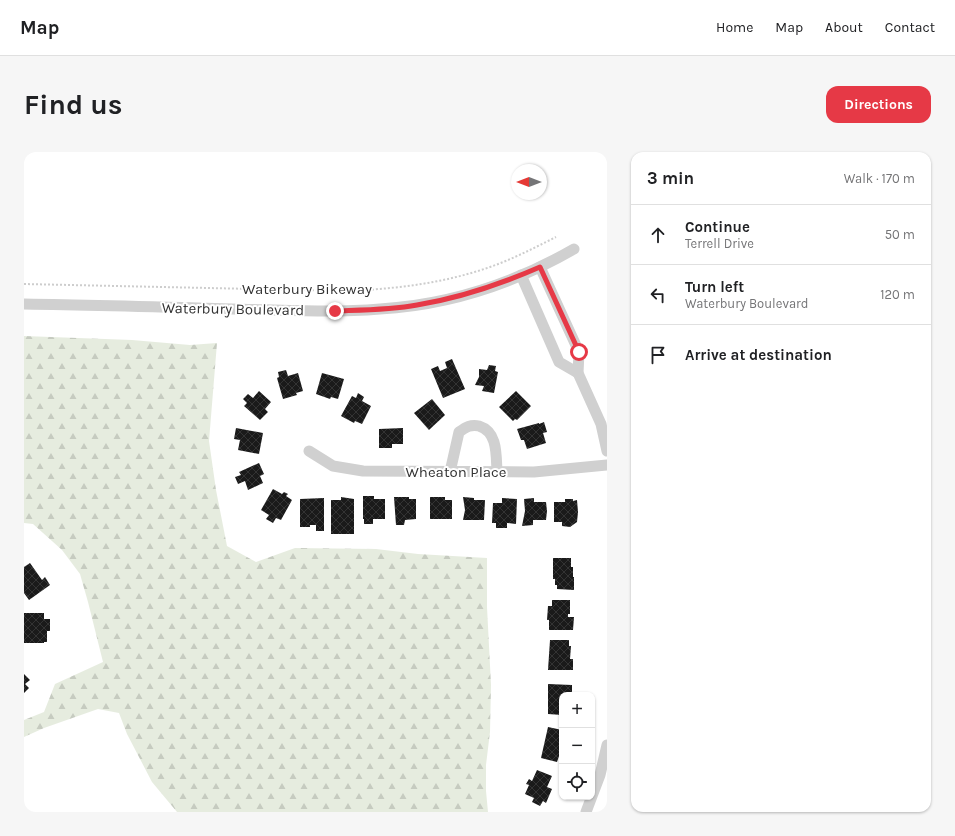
<!DOCTYPE html>
<meta charset="utf-8">
<style>
:root{--surface:#fff;--page:#f6f6f6;--text:#202124;--muted:#757577;--line:#e0e0e0;--accent:#e63946}
body{margin:0;font-family:Karla,sans-serif;background:var(--page);color:var(--text)}
.controls{position:absolute;right:12px;bottom:12px;display:grid;overflow:hidden;border-radius:8px;box-shadow:0 1px 3px #0004}
.controls button{width:36px;height:36px;display:grid;place-items:center;padding:0;border:0;border-bottom:1px solid var(--line);background:var(--surface);color:var(--text);font:20px sans-serif}
.compass{position:absolute;left:487px;top:12px;width:36px;height:36px;border-radius:50%;background:var(--surface);box-shadow:0 1px 3px #0004;rotate:270deg}
.stop{position:absolute;width:12px;height:12px;margin:-9px;border:3px solid #e63946;border-radius:50%;background:#fff}
.stop.end{background:#e63946;border-color:#fff;box-shadow:0 1px 4px #0008}
.list{margin:0;padding:0;list-style:none}
h2{display:flex;justify-content:space-between;align-items:center;height:52px;margin:0;padding:0 16px;font-size:17px}
h2 small{font-size:13px;font-weight:400;color:var(--muted)}
.list li{display:grid;grid-template-columns:26px 1fr auto;gap:12px;align-items:center;box-sizing:border-box;height:60px;padding:0 16px;border-top:1px solid var(--line)}
.list b{display:block;font-size:15px;white-space:nowrap}
.list p{margin:0;font-size:13px;white-space:nowrap;color:var(--muted)}
.list em{font-size:13px;font-style:normal;color:var(--muted)}
.icon{flex:none;width:22px;height:22px;fill:none;stroke:currentColor;stroke-width:2;stroke-linecap:round;stroke-linejoin:round}
.map{position:relative;flex:none;width:583px;height:660px;overflow:hidden;border-radius:12px}
header{display:flex;align-items:center;gap:24px;box-sizing:border-box;height:56px;padding:0 20px;background:var(--surface);border-bottom:1px solid var(--line)}
header strong{font-size:19px}
nav{display:flex;gap:22px;margin-inline-start:auto;font-size:14px}
.intro{display:flex;align-items:center;justify-content:space-between;box-sizing:border-box;height:96px;padding:0 24px}
h1{margin:0;font-size:28px}
.button{padding:10px 18px;border-radius:12px;background:var(--accent);color:#fff;font-size:14px;font-weight:700}
main{display:flex;gap:24px;padding:0 24px}
aside{flex:1;background:var(--surface);border-radius:12px;box-shadow:0 1px 3px #0004}
.map>svg:first-child{display:block}
.forest{fill:url(#forest-firs)}
.building{fill:url(#building-cross-hatch)}
.lines{fill:none;stroke-linecap:round;stroke-linejoin:round}
.path{stroke:#cdcdcd;stroke-width:2;stroke-dasharray:2 2;stroke-linecap:butt}
.street{stroke:#d0d0d0;stroke-width:11}
.route{stroke:#e63946;stroke-width:5}
.labels{text-anchor:middle;stroke-width:4;stroke-linejoin:round;paint-order:stroke}
.street-label{font-size:15px;fill:#333;stroke:#fff}
</style>
<header>
<strong>Map</strong>
<nav><a>Home</a><a>Map</a><a>About</a><a>Contact</a></nav>
</header>
<div class="intro"><h1>Find us</h1><a class="button">Directions</a></div>
<main>
<div class="map">
<svg width="583" height="660" viewBox="0 0 583 660">
<defs>
<pattern id="forest-firs" width="22" height="20" patternUnits="userSpaceOnUse"><rect width="22" height="20" fill="#e6ecdf"/><path d="M5 1l3.5 6h-7zM16 11l3.5 6h-7z" fill="#c6cbc0"/></pattern>
<pattern id="building-cross-hatch" width="8" height="8" patternUnits="userSpaceOnUse"><rect width="8" height="8" fill="#1a1a1a"/><path d="M0 0l8 8M0 8l8-8" fill="none" stroke="#333"/></pattern>
</defs>
<rect width="100%" height="100%" fill="#fff"/>
<!-- forest -->
<polygon class="forest" points="0,184 108,188 166,193 193,191 185,289 192,338 203,394 232,410 271,396 352,397 394,402 463,406 463,455 467,533 466,580 462,613 462,639 464,660 153,660 128,630 103,582 95,561 74,557 20,576 0,585 0,568 20,560 31,532 79,510 64,450 56,422 38,398 9,372 0,371"/>
<!-- building -->
<g class="building">
<polygon points="428,207 441,237 419,246 407,217 414,214 416,219 423,216 421,210"/>
<polygon points="465,213 472,214 471,219 474,220 470,241 458,239 460,234 451,233 455,225 455,217 463,218"/>
<polygon points="262,218 264,224 274,221 279,239 272,241 273,243 259,247 253,226 255,225 254,220"/>
<polygon points="298,221 320,227 314,247 307,245 306,247 292,242"/>
<polygon points="235,239 247,250 241,257 244,260 236,268 220,254 223,251 219,247 224,242 229,246"/>
<polygon points="492,239 507,254 493,268 491,267 489,269 475,255"/>
<polygon points="334,241 340,245 338,249 347,254 338,272 331,269 330,271 317,264 328,244 332,246"/>
<polygon points="408,247 421,263 405,278 390,261"/>
<polygon points="520,270 523,280 519,281 522,291 503,297 500,288 497,288 493,277 515,271 515,272"/>
<polygon points="212,276 239,281 235,302 214,298 216,288 210,287"/>
<polygon points="379,276 379,292 368,292 368,296 355,296 355,277"/>
<polygon points="235,311 240,322 236,324 239,331 224,338 221,329 214,332 211,325 217,323 215,320"/>
<polygon points="249,337 258,342 260,340 264,342 262,344 268,348 257,368 252,366 249,371 242,367 245,363 237,358"/>
<polygon points="339,344 350,344 350,347 361,347 361,367 349,367 349,372 340,372 340,367 339,367"/>
<polygon points="317,345 330,347 330,382 307,382 307,348 317,348"/>
<polygon points="370,345 385,345 385,347 392,347 392,367 381,368 380,373 372,373"/>
<polygon points="406,345 421,345 421,348 428,348 428,367 406,367"/>
<polygon points="439,345 450,346 450,348 461,348 460,368 439,368 441,358"/>
<polygon points="300,346 300,379 292,379 292,373 286,373 286,375 276,375 276,347"/>
<polygon points="478,346 493,347 492,372 483,371 483,376 472,376 472,371 468,371 469,351 478,351"/>
<polygon points="510,346 510,350 522,350 523,359 522,368 509,368 509,373 498,374 501,359 500,347"/>
<polygon points="541,347 549,347 549,349 553,348 554,360 553,370 546,375 538,374 538,370 530,370 530,350 541,350"/>
<polygon points="529,406 547,406 547,415 549,415 549,425 550,425 550,438 533,437 533,433 531,433 531,427 529,427"/>
<polygon points="6,411 18,428 21,425 26,433 5,448 0,441 0,415"/>
<polygon points="528,448 546,448 546,462 544,462 544,465 550,465 549,478 525,478 525,468 523,468 524,454 528,454"/>
<polygon points="0,461 20,461 20,467 26,467 26,479 23,479 23,490 20,490 20,491 0,491"/>
<polygon points="526,488 545,488 545,494 547,494 546,507 549,507 549,518 524,518"/>
<polygon points="0,522 6,528 1,532 5,536 0,541"/>
<polygon points="524,532 548,533 548,543 538,543 538,563 524,562"/>
<polygon points="524,575 538,578 538,597 537,601 536,601 533,610 517,606"/>
<polygon points="513,618 528,624 523,635 528,637 522,651 519,649 516,654 508,650 510,646 501,642 505,633 502,632 505,627 508,629"/>
</g>
<g class="lines">
<!-- path -->
<path class="path" d="M 0,132 L 322,139 C 369,137 415,132 460,117 C 485,109 508,97 532,85"/>
<!-- street -->
<g class="street">
<polyline points="516,115 555,200 554,221 577,272 583,299"/>
<polyline points="497,123 535,210 554,221"/>
<path d="M 0,152 C 69,153 139,155 208,157 C 257,158 307,161 356,157 C 424,153 491,131 550,97"/>
<polyline points="285,299 309,314 339,319 510,320 583,313"/>
<path d="M 426,320 L 435,280 C 442,275 447,272 455,274 C 474,280 472,303 473,320"/>
<polyline points="562,660 576,623 583,593"/>
</g>
</g>
<g class="lines">
<!-- route -->
<path class="route" d="M 311,159 C 338,158 366,158 393,153 C 436,146 477,132 516,115 L 555,200"/>
</g>
<g class="labels">
<!-- street labels -->
<g class="street-label">
<text x="283" y="142">Waterbury Bikeway</text>
<text transform="translate(209 157) rotate(1)" y="5">Waterbury Boulevard</text>
<text x="432" y="325">Wheaton Place</text>
</g>
</g>
</svg>
<div class="controls">
<button>+</button>
<button>−</button>
<button><svg class="icon" aria-label="locate" viewBox="0 0 24 24"><circle cx="12" cy="12" r="6"/><path d="M12 2v4M12 18v4M2 12h4M18 12h4"/></svg></button>
</div>
<svg class="compass" viewBox="-18 -18 36 36"><path d="M0-13l5 13h-10z" fill="#e53935"/><path d="M0 13l5-13h-10z" fill="#757577"/></svg>
<div class="stop" style="left:555px;top:200px"></div>
<div class="stop end" style="left:311px;top:159px"></div>
</div>
<aside>
<h2>3 min<small>Walk · 170 m</small></h2>
<ul class="list">
<li><svg class="icon" aria-label="ahead" viewBox="0 0 24 24"><path d="M12 20V5M6 11l6-6 6 6"/></svg><div><b>Continue</b><p>Terrell Drive</p></div><em>50 m</em></li>
<li><svg class="icon" aria-label="left" viewBox="0 0 24 24"><path d="M17 20v-9H6M10 6l-5 5 5 5"/></svg><div><b>Turn left</b><p>Waterbury Boulevard</p></div><em>120 m</em></li>
<li><svg class="icon" aria-label="arrive" viewBox="0 0 24 24"><path d="M6 21V4h12l-3 4 3 4H6"/></svg><div><b>Arrive at destination</b></div></li>
</ul>
</aside>
</main>
